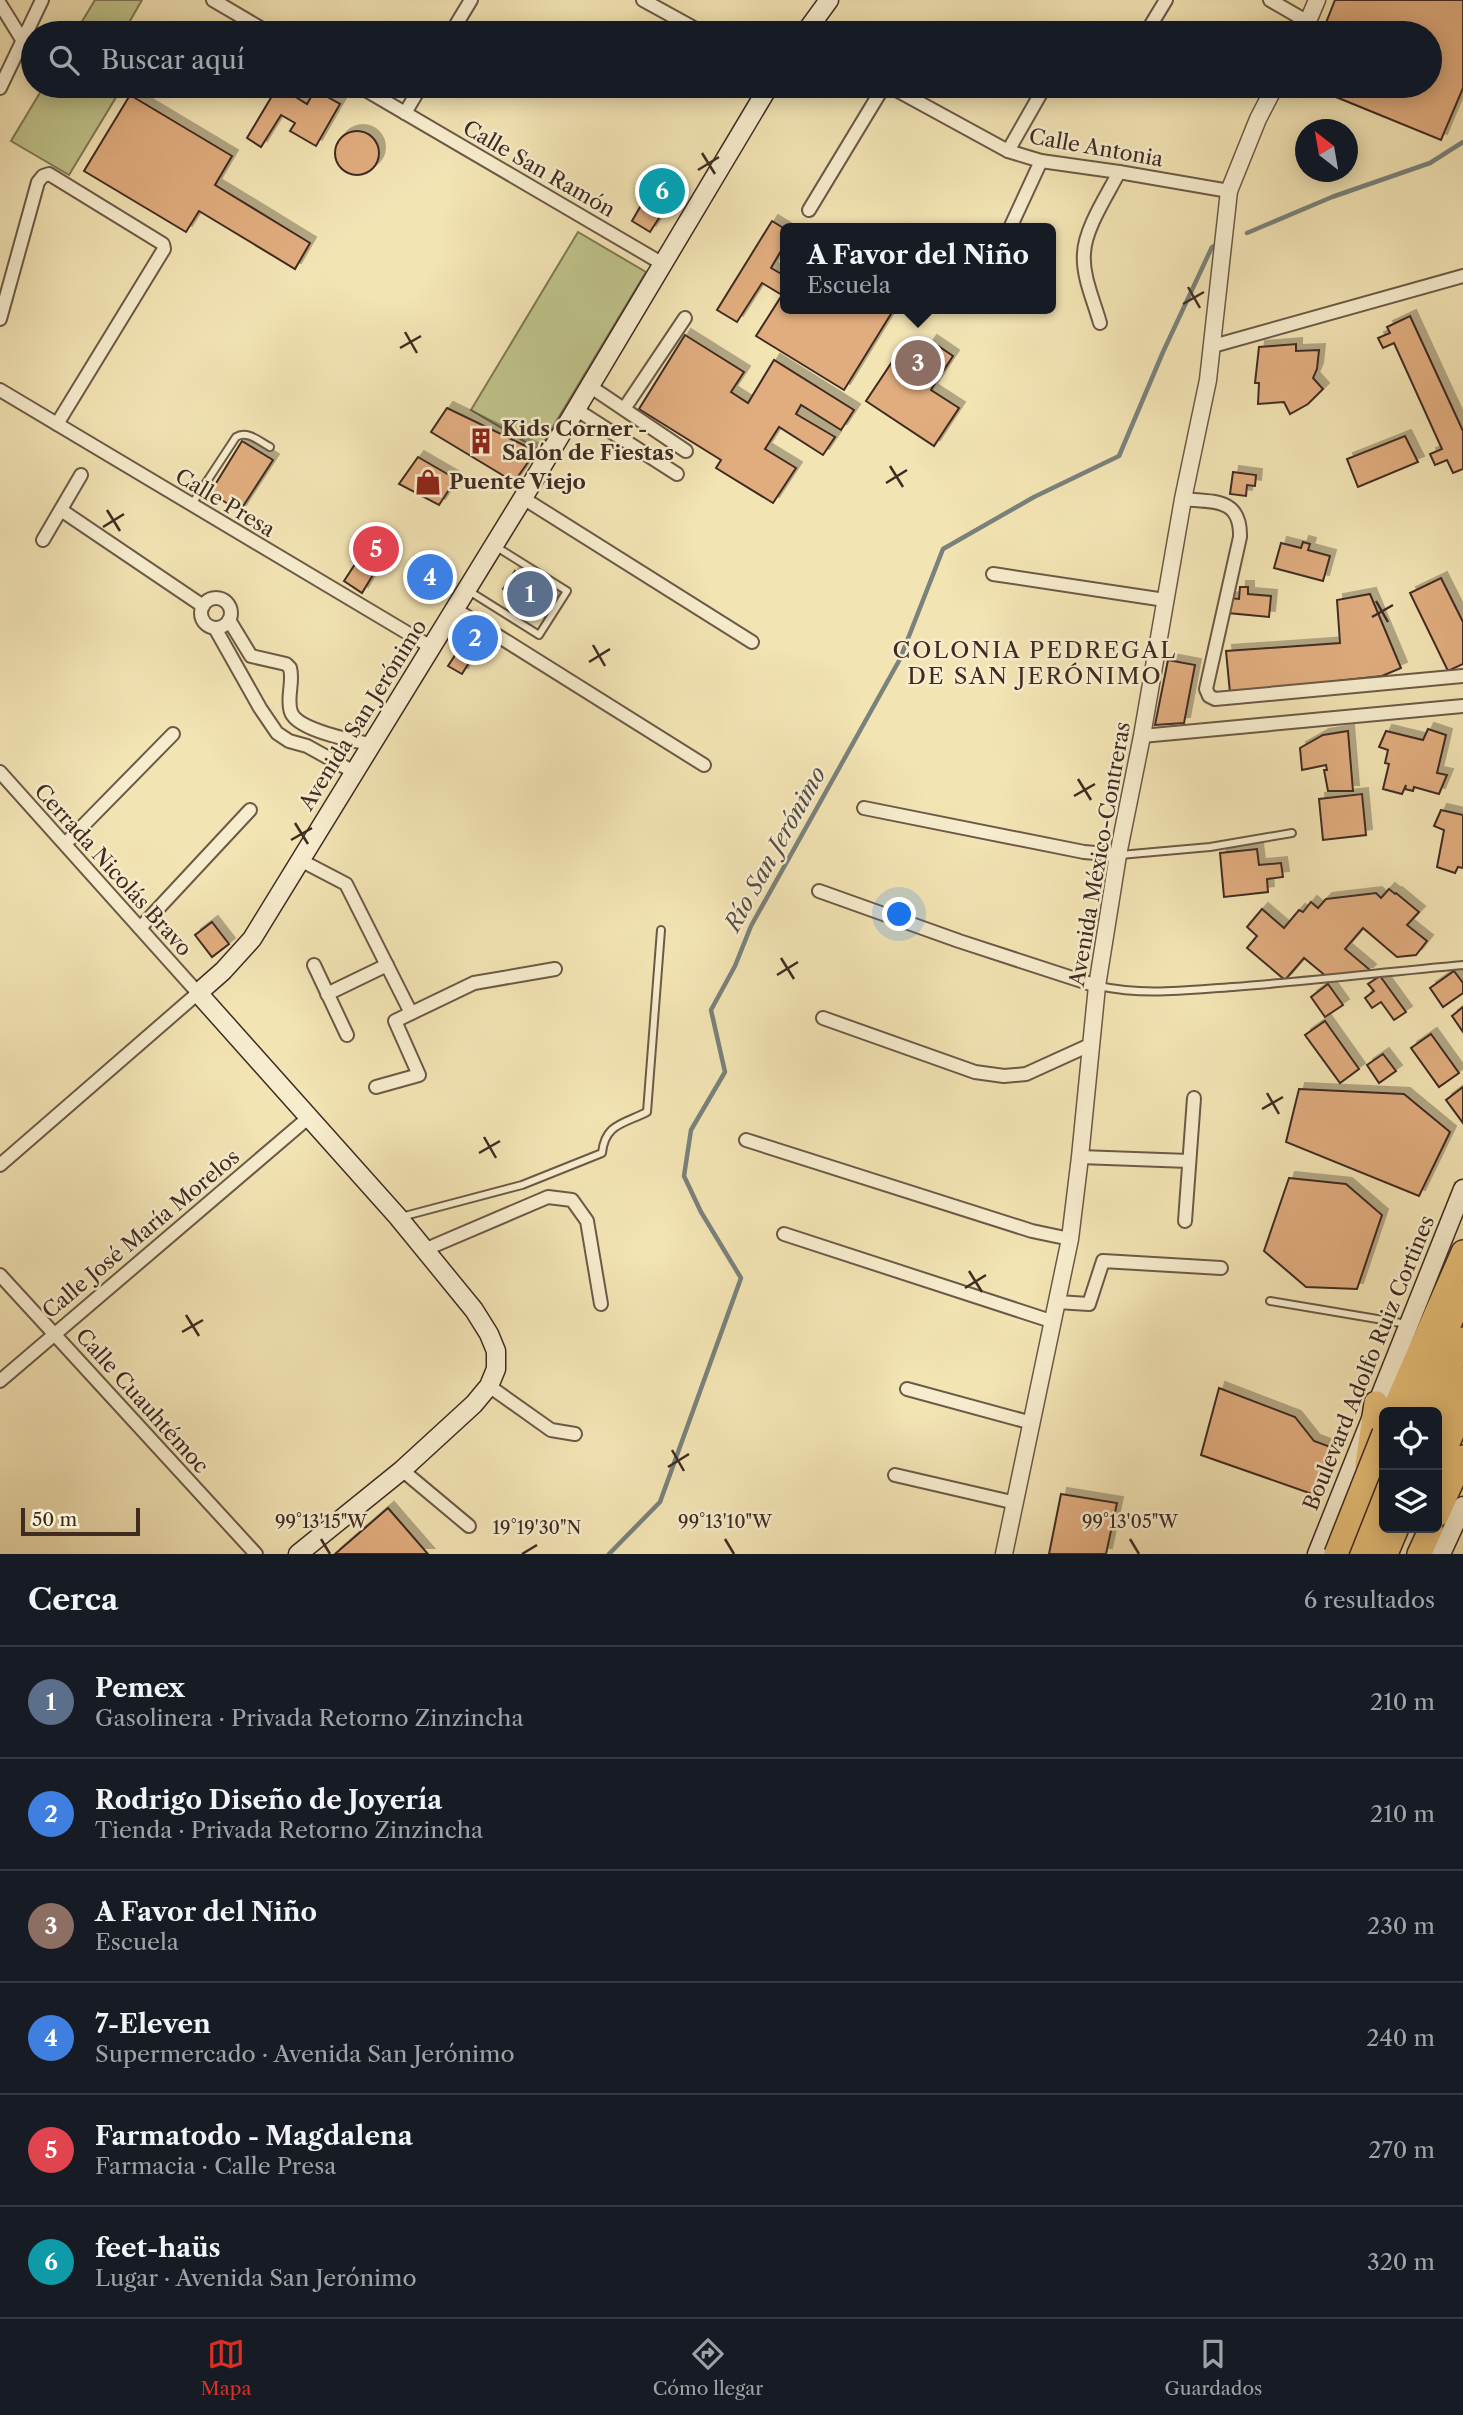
<!DOCTYPE html>
<html lang="es">
<meta charset="utf-8">
<style>
:root{--surface:#171b24;--page:#20242c;--text:#f1f3f6;--muted:#9ea1a6;--line:#363941;--accent:#d93025}
body{margin:0;font-family:"Libre Caslon Text",serif;background:var(--page);color:var(--text)}
.controls{position:absolute;right:21px;bottom:21px;display:grid;overflow:hidden;border-radius:10px;box-shadow:0 4px 18px #0003}
.controls button{width:63px;height:63px;display:grid;place-items:center;padding:0;border:0;border-bottom:2px solid var(--line);background:var(--surface);color:var(--text);font:35px sans-serif}
.compass{position:absolute;left:1295px;top:119px;width:63px;height:63px;border-radius:50%;background:var(--surface);box-shadow:0 4px 18px #0003;rotate:329deg}
.scale{position:absolute;left:21px;bottom:18px;width:119px;box-sizing:border-box;padding-left:7px;border:4px solid #3f2b22;border-top:0;font-size:19px;line-height:24px;white-space:nowrap;color:#3f2b22;-webkit-text-stroke:5px #f7edce;paint-order:stroke}
.you{position:absolute;left:900px;top:915px;width:24px;height:24px;margin:-18px;border:5px solid #fff;border-radius:50%;background:#1a73e8;box-shadow:0 0 0 10px #1a73e833}
.badge{display:grid;place-items:center;width:46px;height:46px;border-radius:50%;background:var(--accent);color:#fff;font-size:23px;font-weight:700}
.pin{position:absolute;translate:-50% -50%;border:4px solid #fff;box-shadow:0 2px 7px #0006}
.popup{position:absolute;left:780px;top:223px;width:276px;height:91px;box-sizing:border-box;display:grid;place-content:center;border-radius:10px;background:var(--surface);filter:drop-shadow(0 2px 5px #0005);font-size:23px;white-space:nowrap;color:var(--muted)}
.popup b{font-size:26px;color:var(--text)}
.popup::after{content:'';position:absolute;left:50%;top:100%;margin-left:-14px;border:14px solid transparent;border-top-color:var(--surface)}
.list{margin:0;padding:0;list-style:none}
h2{display:flex;justify-content:space-between;align-items:center;height:91px;margin:0;padding:0 28px;font-size:30px}
h2 small{font-size:23px;font-weight:400;color:var(--muted)}
.list li{display:grid;grid-template-columns:46px 1fr auto;gap:21px;align-items:center;box-sizing:border-box;height:112px;padding:0 28px;border-top:2px solid var(--line)}
.list b{display:block;font-size:26px;white-space:nowrap}
.list p{margin:0;font-size:23px;white-space:nowrap;color:var(--muted)}
.list em{font-size:23px;font-style:normal;color:var(--muted)}
.icon{flex:none;width:38px;height:38px;fill:none;stroke:currentColor;stroke-width:2;stroke-linecap:round;stroke-linejoin:round}
.map{position:relative;flex:none;width:1463px;height:1554px;overflow:hidden}
.search{position:absolute;background:var(--surface);box-shadow:0 4px 18px #0003;left:21px;right:21px;top:21px;height:77px;display:flex;align-items:center;gap:18px;box-sizing:border-box;padding:0 24px;border-radius:38px;color:var(--muted);font-size:26px}
.sheet{height:763px;background:var(--surface)}
nav{display:flex;justify-content:space-around;align-items:center;box-sizing:border-box;height:98px;border-top:2px solid var(--line);background:var(--surface);font-size:19px;color:var(--muted)}
nav a{display:grid;justify-items:center;gap:4px}
nav .on{color:var(--accent)}
.map>svg:first-child{display:block}
.green{fill:#bfc38a;stroke:#7f7756;stroke-width:2}
.lines{fill:none;stroke-linecap:round;stroke-linejoin:round}
.stream{stroke:#79827c;stroke-width:4.5}
.building{fill:#e1ad7f;stroke:#3f2b22;stroke-width:2;filter:url(#shadow)}
.service-casing{stroke:#6c5946;stroke-width:10}
.minor-casing{stroke:#6c5946;stroke-width:16}
.tertiary-casing{stroke:#6c5946;stroke-width:19}
.secondary-casing{stroke:#3f2b22;stroke-width:21}
.motorway-casing{stroke:#3f2b22;stroke-width:26}
.service{stroke:#f7edce;stroke-width:6}
.minor{stroke:#f7edce;stroke-width:12}
.tertiary{stroke:#f7edce;stroke-width:16}
.secondary{stroke:#f7edce;stroke-width:18}
.motorway{stroke:#eac27a;stroke-width:23}
.motorway-bridge-casing{stroke:#3f2b22;stroke-width:26;stroke-linecap:butt}
.motorway-bridge{stroke:#eac27a;stroke-width:23}
.ticks{fill:none;stroke:#3f2b22;stroke-width:2.5}
.labels{text-anchor:middle;stroke-width:5;stroke-linejoin:round;paint-order:stroke}
.street-label{font-size:21px;fill:#3f2b22;stroke:#f7edce}
.poi-label{font-size:21px;font-weight:bold;fill:#3f2b22;stroke:#f7edce;text-anchor:start}
.neighbourhood-label{font-size:23px;letter-spacing:2px;fill:#3f2b22;stroke:#f7edce}
.water-label{font-size:23px;font-style:italic;fill:#574f48;stroke:#f7edce}
.ticks-label{font-size:18px;text-anchor:middle;fill:#3f2b22;stroke:#f7edce;stroke-width:5;stroke-linejoin:round;paint-order:stroke}
</style>
<div class="map">
<svg width="1463" height="1554" viewBox="0 0 1463 1554">
<defs>
<filter id="shadow"><feDropShadow dx="6" dy="-6" stdDeviation="0" flood-color="#0004"/></filter>
</defs>
<rect width="100%" height="100%" fill="#f3e4b4"/>
<filter id="stains"><feTurbulence type="fractalNoise" baseFrequency=".00286" numOctaves="4"/><feColorMatrix values="0 0 0 0 .2 0 0 0 0 .09 0 0 0 0 .02 0 0 0 .5 -.17"/></filter>
<radialGradient id="worn" r=".72"><stop offset=".6" stop-color="#630" stop-opacity="0"/><stop offset="1" stop-color="#630" stop-opacity=".3"/></radialGradient>
<!-- green -->
<g class="green">
<polygon points="95,0 142,0 123,33 75,33"/>
<polygon points="44,86 104,86 118,94 69,175 11,141"/>
<polygon points="578,232 646,272 539,450 471,410"/>
</g>
<g class="lines">
<!-- stream -->
<g class="stream">
<polyline points="1247,233 1332,197 1430,163 1463,142"/>
<polyline points="609,1554 660,1502 741,1278 701,1212 684,1176 691,1130 725,1072 711,1010 735,966 751,926 900,659 943,549 1034,497 1119,456 1163,352 1212,247 1217,245"/>
</g>
</g>
<!-- building -->
<g class="building">
<polygon points="1335,0 1463,0 1463,88 1441,140 1336,97 1321,86 1430,86 1430,33 1322,33"/>
<polygon points="278,86 300,86 294,96 307,104 315,90 340,104 316,146 290,131 295,123 281,115 261,147 247,138"/>
<polygon points="130,95 232,156 215,185 310,243 295,269 199,211 186,232 84,171"/>
<circle cx="357" cy="153" r="22"/>
<polygon points="658,177 677,188 666,207 647,195"/>
<polygon points="647,195 666,207 650,232 632,221"/>
<polygon points="772,221 785,229 785,244 771,268 785,276 785,309 894,309 844,390 756,336 782,295 762,283 737,322 717,310"/>
<polygon points="1410,316 1463,431 1463,469 1453,473 1447,460 1435,465 1430,454 1442,449 1394,343 1383,348 1378,338 1390,333 1387,327"/>
<polygon points="685,335 744,372 731,392 748,403 774,360 854,410 841,430 801,405 796,414 835,437 823,455 779,427 765,449 796,468 773,503 716,468 721,460 639,409"/>
<polygon points="931,341 953,356 931,390 959,408 934,446 866,401 902,347 919,358"/>
<polygon points="1296,344 1296,351 1319,350 1317,369 1313,378 1323,389 1308,404 1290,414 1284,402 1258,404 1259,383 1255,383 1259,347"/>
<polygon points="447,408 536,451 514,482 431,432"/>
<polygon points="1405,436 1418,462 1358,487 1347,459"/>
<polygon points="242,441 273,460 240,511 210,493"/>
<polygon points="418,457 456,479 439,505 399,484"/>
<polygon points="1233,472 1256,475 1255,486 1247,485 1246,496 1230,494"/>
<polygon points="371,536 390,546 380,563 363,552"/>
<polygon points="1303,542 1310,544 1308,550 1330,556 1323,581 1274,568 1281,543 1301,548"/>
<polygon points="363,552 380,563 362,593 344,581"/>
<polygon points="421,561 447,577 438,593 412,576"/>
<polygon points="515,571 557,599 545,617 503,589"/>
<polygon points="1441,578 1463,622 1463,664 1448,671 1410,593"/>
<polygon points="1240,587 1248,587 1248,594 1271,596 1269,617 1228,613 1229,598 1239,599"/>
<polygon points="1370,594 1401,668 1382,676 1230,693 1226,651 1340,643 1337,600"/>
<polygon points="471,629 484,637 478,648 465,640"/>
<polygon points="465,640 478,648 462,674 448,666"/>
<polygon points="1168,660 1195,665 1184,723 1155,725"/>
<polygon points="1428,729 1446,735 1437,773 1447,775 1439,794 1414,787 1413,791 1405,789 1406,785 1402,794 1383,789 1389,764 1385,763 1388,750 1379,747 1386,731 1423,740"/>
<polygon points="1348,731 1353,791 1328,791 1324,770 1327,770 1326,765 1302,770 1300,748 1323,735"/>
<polygon points="1362,794 1366,835 1323,840 1319,799"/>
<polygon points="1441,810 1463,815 1463,868 1458,867 1455,873 1437,867 1444,830 1434,826"/>
<polygon points="1257,849 1259,865 1281,863 1283,877 1267,879 1268,892 1224,897 1220,853"/>
<polygon points="1389,889 1395,894 1396,893 1419,912 1407,925 1427,941 1416,955 1397,957 1363,928 1345,949 1370,970 1367,973 1327,977 1304,958 1285,980 1247,948 1257,936 1247,927 1262,909 1284,928 1299,910 1303,912 1311,902 1318,908 1326,899 1376,893 1381,898"/>
<polygon points="212,922 229,944 212,957 195,935"/>
<polygon points="1454,971 1463,983 1463,993 1443,1007 1430,988"/>
<polygon points="1380,976 1406,1012 1394,1020 1381,1002 1372,1008 1365,998 1374,991 1368,984"/>
<polygon points="1328,984 1343,1005 1325,1017 1311,997"/>
<polygon points="1463,1007 1463,1032 1452,1016"/>
<polygon points="1325,1021 1359,1069 1340,1083 1305,1035"/>
<polygon points="1431,1034 1459,1073 1439,1087 1411,1048"/>
<polygon points="1383,1054 1396,1071 1379,1083 1367,1065"/>
<polygon points="1463,1087 1463,1123 1446,1100"/>
<polygon points="1299,1089 1404,1094 1450,1132 1419,1196 1286,1142"/>
<polygon points="1289,1178 1346,1184 1382,1215 1357,1289 1306,1287 1264,1251"/>
<polygon points="1219,1388 1295,1417 1314,1441 1336,1449 1315,1495 1201,1455"/>
<polygon points="1061,1494 1117,1503 1106,1554 1049,1554"/>
<polygon points="388,1508 428,1554 335,1554"/>
</g>
<g class="lines">
<!-- service casing -->
<g class="service-casing">
<g id="service">
<path d="M 192,504 L 236,437 C 247,430 259,441 270,447"/>
<polyline points="469,591 539,635 567,591 495,546"/>
<polyline points="1120,855 1210,847 1292,833"/>
<path d="M 1099,986 C 1143,996 1188,990 1233,987 C 1310,981 1386,972 1463,965"/>
<path d="M 401,1217 L 522,1185 L 602,1153 C 605,1124 623,1124 647,1112 L 661,930"/>
<polyline points="1270,1301 1407,1324"/>
</g>
</g>
<!-- minor casing -->
<g class="minor-casing">
<g id="minor">
<polyline points="213,0 269,33"/>
<polyline points="643,0 703,33"/>
<polyline points="1270,0 1308,22"/>
<polyline points="0,4 23,41"/>
<polyline points="451,33 471,0"/>
<polyline points="1146,33 1166,0"/>
<polyline points="359,86 663,264"/>
<polyline points="889,86 1008,151 1041,161 1119,172 1229,191"/>
<polyline points="0,88 42,0"/>
<polyline points="405,113 421,86"/>
<polyline points="1008,151 1045,86"/>
<polyline points="809,210 884,86"/>
<polyline points="1010,228 1041,161"/>
<polyline points="0,319 38,182 43,176 49,174 163,244 164,249 57,424"/>
<path d="M 1100,323 C 1094,301 1082,276 1084,253 C 1085,228 1108,194 1119,172"/>
<polyline points="1213,346 1463,276"/>
<polyline points="591,387 686,451"/>
<polyline points="0,390 431,647"/>
<polyline points="624,409 685,318"/>
<polyline points="577,410 677,474"/>
<polyline points="523,498 752,642"/>
<path d="M 1183,499 C 1214,502 1241,498 1240,537 L 1206,689 L 1209,696 L 1215,699 L 1463,676"/>
<polyline points="61,510 203,606"/>
<polyline points="43,540 81,475"/>
<polyline points="993,574 1165,600"/>
<circle cx="216" cy="613" r="15"/>
<polyline points="455,609 704,765"/>
<path d="M 229,620 L 251,656 L 286,664 L 290,668 C 294,682 286,698 291,712 C 297,730 354,741 371,744"/>
<polyline points="215,628 260,708 277,733 289,741 307,746 354,772"/>
<polyline points="1142,736 1463,706"/>
<polyline points="0,772 198,993 0,1165"/>
<polyline points="864,808 1084,852 1118,855"/>
<polyline points="65,844 173,734"/>
<polyline points="300,860 346,884 411,1013"/>
<polyline points="819,891 959,941 1097,986"/>
<polyline points="140,928 250,810"/>
<polyline points="314,965 347,1035"/>
<polyline points="327,994 387,965"/>
<polyline points="823,1018 975,1072 1004,1076 1026,1074 1092,1044"/>
<polyline points="376,1087 419,1075 395,1021 474,983 555,969"/>
<polyline points="746,1140 1032,1231 1070,1239"/>
<polyline points="1080,1157 1189,1161"/>
<polyline points="1185,1221 1194,1098"/>
<polyline points="784,1234 1054,1322"/>
<polyline points="424,1250 548,1197 572,1200 587,1221 601,1304"/>
<polyline points="0,1275 256,1554"/>
<polyline points="1057,1302 1089,1304 1103,1261 1221,1268"/>
<polyline points="0,1381 308,1118"/>
<polyline points="489,1386 551,1430 575,1434"/>
<polyline points="907,1389 1032,1423"/>
<polyline points="402,1470 469,1526"/>
<polyline points="895,1475 1016,1503"/>
</g>
</g>
<!-- tertiary casing -->
<g class="tertiary-casing">
<g id="tertiary">
<polyline points="1303,33 1317,0"/>
<polyline points="1004,1554 1070,1239 1080,1157 1097,986 1118,855 1142,736 1183,499 1208,380 1229,191 1258,119 1275,86"/>
</g>
</g>
<!-- secondary casing -->
<g class="secondary-casing">
<g id="secondary">
<polyline points="805,33 829,0"/>
<polyline points="298,1554 402,1470 474,1404 489,1386 496,1369 496,1351 489,1334 474,1310 398,1217 198,993 223,971 252,939 523,498 769,86"/>
<polyline points="1317,1554 1463,1189"/>
<polyline points="1441,1554 1463,1506"/>
</g>
</g>
<!-- motorway casing -->
<g class="motorway-casing">
<g id="motorway">
<polyline points="1393,1412 1463,1252"/>
<polyline points="1411,1412 1463,1293"/>
<polyline points="1430,1412 1463,1339"/>
<polyline points="1445,1420 1463,1379"/>
<polyline points="1367,1465 1376,1403"/>
<polyline points="1437,1469 1463,1408"/>
<polyline points="1437,1515 1463,1457"/>
<polyline points="1349,1554 1384,1472"/>
<polyline points="1367,1554 1384,1516"/>
<polyline points="1386,1554 1397,1528"/>
<polyline points="1419,1554 1431,1528"/>
</g>
</g>
<!-- service -->
<use href="#service" class="service"/>
<!-- minor -->
<use href="#minor" class="minor"/>
<!-- tertiary -->
<use href="#tertiary" class="tertiary"/>
<!-- secondary -->
<use href="#secondary" class="secondary"/>
<!-- motorway -->
<use href="#motorway" class="motorway"/>
<!-- motorway-bridge casing -->
<g class="motorway-bridge-casing">
<polyline id="motorway-bridge" points="1336,1554 1384,1433"/>
</g>
<!-- motorway-bridge -->
<use href="#motorway-bridge" class="motorway-bridge"/>
</g>
<!-- ticks -->
<path class="ticks" d="M 702,153 L 715,174M 698,170 L 719,157M 1188,287 L 1200,308M 1183,304 L 1204,292M 405,332 L 417,353M 400,348 L 421,336M 890,466 L 903,487M 886,483 L 907,470M 107,510 L 120,531M 103,527 L 124,514M 1376,601 L 1388,622M 1372,617 L 1393,605M 593,645 L 605,666M 589,662 L 610,649M 1078,779 L 1091,800M 1074,796 L 1095,784M 295,823 L 308,844M 291,840 L 312,828M 781,958 L 794,979M 777,975 L 798,962M 1267,1093 L 1279,1114M 1262,1109 L 1283,1097M 484,1137 L 496,1158M 479,1153 L 500,1141M 969,1271 L 982,1292M 965,1288 L 986,1275M 186,1315 L 199,1336M 182,1332 L 203,1320M 672,1450 L 684,1471M 668,1467 L 689,1454M 321,1539 L 330,1554M 725,1539 L 734,1554M 1130,1539 L 1139,1554M 522,1554 L 537,1545"/>
<!-- icons -->
<defs>
<g id="building-bare" transform="scale(2.1)"><path d="M-4-6H4V6H1V3H-1V6H-4ZM-2.5-4.3h1.7v1.8h-1.7ZM.8-4.3h1.7v1.8H.8ZM-2.5-1h1.7V.8h-1.7ZM.8-1h1.7V.8H.8Z" fill="#8f2418" stroke="#f7edce" stroke-width="2.5" paint-order="stroke"/></g>
<g id="shop-bare" transform="scale(2.1)"><path d="M-5-2.5h2.3a2.7 3.5 0 0 1 5.4 0H5L5.5 6h-11ZM-1.5-2.5h3a1.5 2.3 0 0 0-3 0Z" fill="#8f2418" stroke="#f7edce" stroke-width="2.5" paint-order="stroke"/></g>
</defs>
<g fill-rule="evenodd">
<use href="#building-bare" x="481" y="441"/>
<use href="#shop-bare" x="428" y="482"/>
</g>
<g class="labels">
<!-- street labels -->
<g class="street-label">
<text transform="translate(1096 148) rotate(10)" y="7">Calle Antonia</text>
<text transform="translate(539 169) rotate(30)" y="7">Calle San Ramón</text>
<text transform="translate(225 503) rotate(31)" y="7">Calle Presa</text>
<text transform="translate(363 715) rotate(-58)" y="7">Avenida San Jerónimo</text>
<text transform="translate(1100 854) rotate(-80)" y="7">Avenida México-Contreras</text>
<text transform="translate(113 870) rotate(48)" y="7">Cerrada Nicolás Bravo</text>
<text transform="translate(141 1234) rotate(-40)" y="7">Calle José María Morelos</text>
<text transform="translate(1369 1363) rotate(-68)" y="7">Boulevard Adolfo Ruiz Cortines</text>
<text transform="translate(142 1401) rotate(48)" y="7">Calle Cuauhtémoc</text>
</g>
<!-- poi labels -->
<g class="poi-label">
<text x="502" y="436">Kids Corner -<tspan x="502" dy="24">Salón de Fiestas</tspan></text>
<text x="449" y="489">Puente Viejo</text>
</g>
<!-- neighbourhood labels -->
<g class="neighbourhood-label">
<text x="1035" y="658">COLONIA PEDREGAL<tspan x="1035" dy="26">DE SAN JERÓNIMO</tspan></text>
</g>
<!-- water labels -->
<g class="water-label">
<text transform="translate(775 849) rotate(-61)" y="8">Río San Jerónimo</text>
</g>
</g>
<g class="ticks-label">
<text x="321" y="1528">99°13'15"W</text>
<text x="725" y="1528">99°13'10"W</text>
<text x="1130" y="1528">99°13'05"W</text>
<text x="537" y="1534">19°19'30"N</text>
</g>
<rect width="100%" height="100%" filter="url(#stains)"/>
<rect width="100%" height="100%" fill="url(#worn)"/>
</svg>
<div class="controls">
<button><svg class="icon" aria-label="locate" viewBox="0 0 24 24"><circle cx="12" cy="12" r="6"/><path d="M12 2v4M12 18v4M2 12h4M18 12h4"/></svg></button>
<button><svg class="icon" aria-label="layers" viewBox="0 0 24 24"><path d="M12 4l9 5-9 5-9-5zM3 14l9 5 9-5"/></svg></button>
</div>
<svg class="compass" viewBox="-18 -18 36 36"><path d="M0-13l5 13h-10z" fill="#e53935"/><path d="M0 13l5-13h-10z" fill="#9ea1a6"/></svg>
<div class="scale">50 m</div>
<div class="you"></div>
<div class="pin badge" style="left:530px;top:594px;background:#5c6f8a">1</div>
<div class="pin badge" style="left:475px;top:638px;background:#3f7fe0">2</div>
<div class="pin badge" style="left:918px;top:363px;background:#8d6e63">3</div>
<div class="popup"><b>A Favor del Niño</b>Escuela</div>
<div class="pin badge" style="left:430px;top:577px;background:#3f7fe0">4</div>
<div class="pin badge" style="left:376px;top:549px;background:#e0444e">5</div>
<div class="pin badge" style="left:662px;top:191px;background:#0f9aa8">6</div>
<div class="search"><svg class="icon" aria-label="search" viewBox="0 0 24 24"><circle cx="10" cy="10" r="6"/><path d="M15 15l6 6"/></svg>Buscar aquí</div>
</div>
<section class="sheet">
<h2>Cerca<small>6 resultados</small></h2>
<ul class="list">
<li><span class="badge" style="background:#5c6f8a">1</span><div><b>Pemex</b><p>Gasolinera · Privada Retorno Zinzincha</p></div><em>210 m</em></li>
<li><span class="badge" style="background:#3f7fe0">2</span><div><b>Rodrigo Diseño de Joyería</b><p>Tienda · Privada Retorno Zinzincha</p></div><em>210 m</em></li>
<li><span class="badge" style="background:#8d6e63">3</span><div><b>A Favor del Niño</b><p>Escuela</p></div><em>230 m</em></li>
<li><span class="badge" style="background:#3f7fe0">4</span><div><b>7-Eleven</b><p>Supermercado · Avenida San Jerónimo</p></div><em>240 m</em></li>
<li><span class="badge" style="background:#e0444e">5</span><div><b>Farmatodo - Magdalena</b><p>Farmacia · Calle Presa</p></div><em>270 m</em></li>
<li><span class="badge" style="background:#0f9aa8">6</span><div><b>feet-haüs</b><p>Lugar · Avenida San Jerónimo</p></div><em>320 m</em></li>
</ul>
</section>
<nav>
<a class="on"><svg class="icon" aria-label="map" viewBox="0 0 24 24"><path d="M3 6l6-2 6 2 6-2v14l-6 2-6-2-6 2zM9 4v14M15 6v14"/></svg>Mapa</a>
<a><svg class="icon" aria-label="directions" viewBox="0 0 24 24"><path d="M12 3l9 9-9 9-9-9zM9 14v-3h6M13 9l2 2-2 2"/></svg>Cómo llegar</a>
<a><svg class="icon" aria-label="saved" viewBox="0 0 24 24"><path d="M7 4h10v16l-5-4-5 4z"/></svg>Guardados</a>
</nav>
